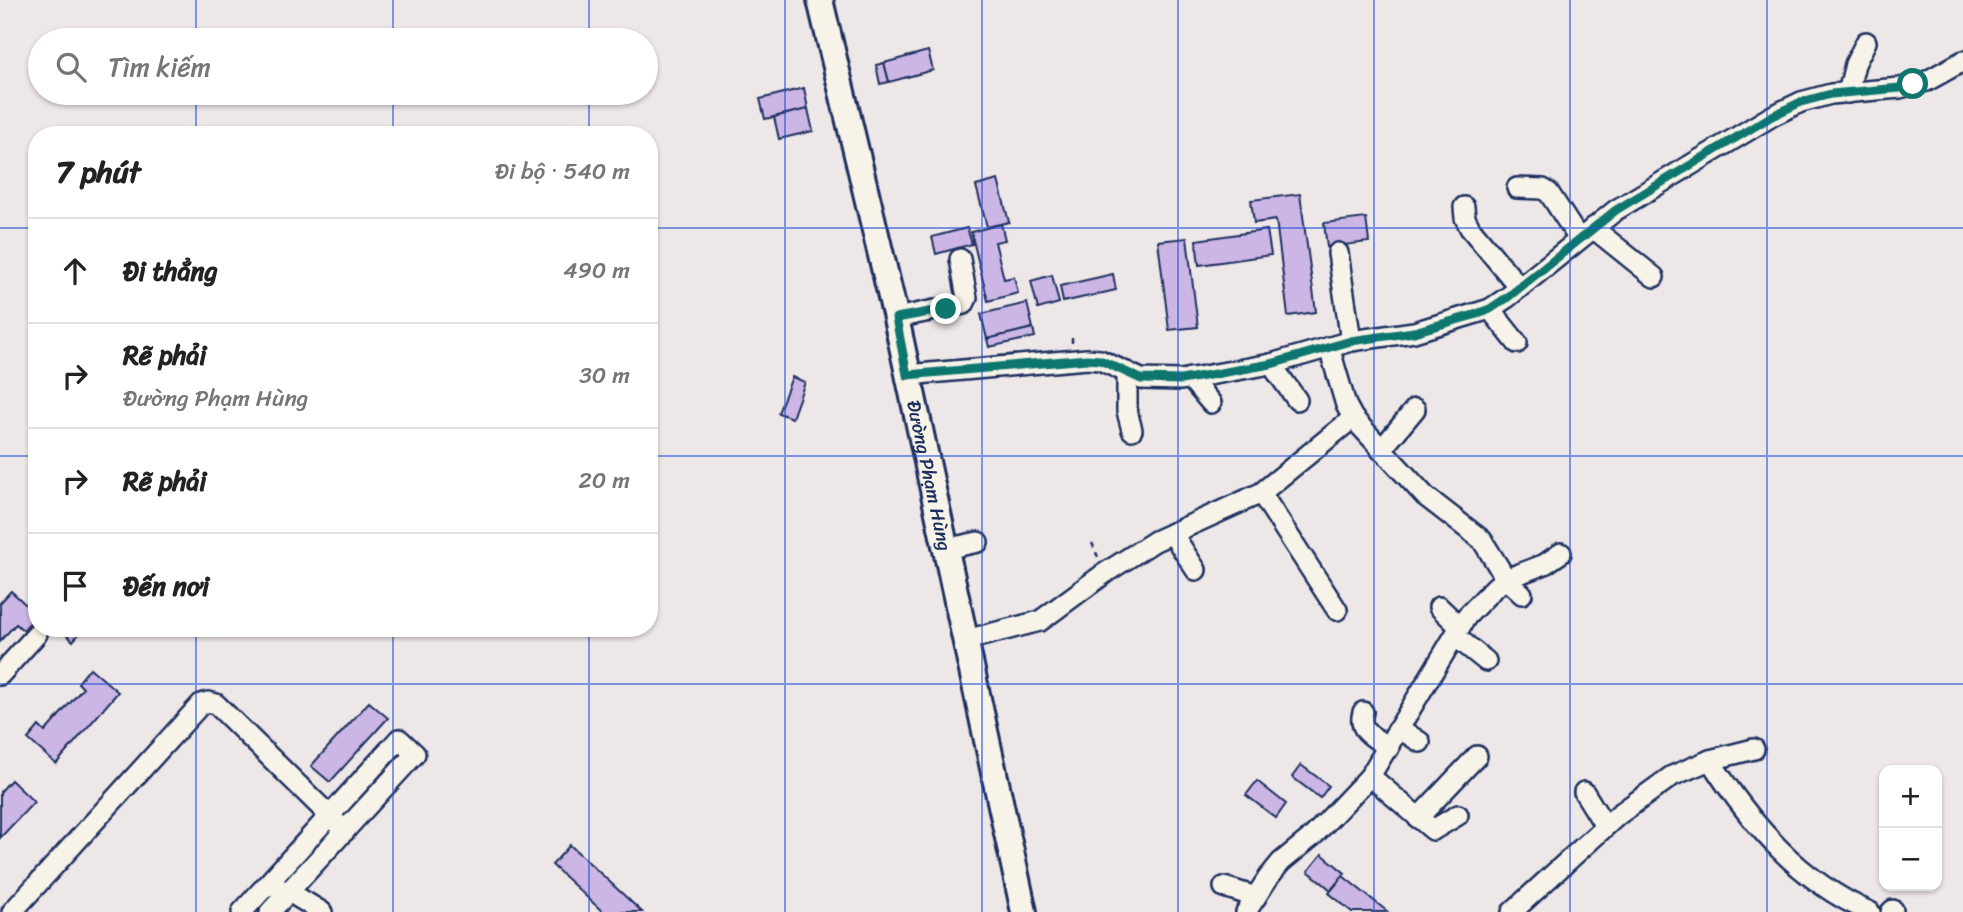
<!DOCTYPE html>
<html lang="vi">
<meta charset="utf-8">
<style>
:root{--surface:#fff;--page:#f6f6f6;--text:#222;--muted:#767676;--line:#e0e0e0}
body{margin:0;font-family:Sriracha,sans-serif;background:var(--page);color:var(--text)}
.controls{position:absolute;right:21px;bottom:21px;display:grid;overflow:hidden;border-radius:14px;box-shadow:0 2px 5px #0004}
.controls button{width:63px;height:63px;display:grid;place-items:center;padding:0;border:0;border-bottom:2px solid var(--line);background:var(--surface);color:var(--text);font:35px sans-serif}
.stop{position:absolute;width:21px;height:21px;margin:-16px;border:5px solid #0f766e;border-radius:50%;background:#fff}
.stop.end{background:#0f766e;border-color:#fff;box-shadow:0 2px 7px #0008}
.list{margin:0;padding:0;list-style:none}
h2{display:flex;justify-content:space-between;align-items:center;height:91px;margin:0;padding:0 28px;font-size:30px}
h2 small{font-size:23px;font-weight:400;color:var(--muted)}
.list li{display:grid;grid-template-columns:46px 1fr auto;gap:21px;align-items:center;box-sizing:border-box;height:105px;padding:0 28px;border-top:2px solid var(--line)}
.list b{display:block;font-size:26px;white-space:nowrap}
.list p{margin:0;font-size:23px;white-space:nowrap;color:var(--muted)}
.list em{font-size:23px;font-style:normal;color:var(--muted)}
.icon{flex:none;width:38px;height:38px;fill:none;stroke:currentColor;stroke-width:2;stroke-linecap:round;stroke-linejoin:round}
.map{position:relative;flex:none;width:1963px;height:912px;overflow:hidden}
.search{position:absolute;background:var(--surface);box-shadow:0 2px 5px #0004;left:28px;top:28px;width:630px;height:77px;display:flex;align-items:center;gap:18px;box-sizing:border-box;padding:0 24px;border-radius:38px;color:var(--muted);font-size:26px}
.panel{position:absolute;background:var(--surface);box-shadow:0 2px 5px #0004;left:28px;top:126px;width:630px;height:511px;border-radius:28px}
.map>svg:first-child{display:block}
.building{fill:#ccb6e6;stroke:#1b2f5e;stroke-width:2}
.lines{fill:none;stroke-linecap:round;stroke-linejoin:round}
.minor-casing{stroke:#1b2f5e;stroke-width:24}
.major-casing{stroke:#1b2f5e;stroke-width:30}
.path{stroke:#1b2f5e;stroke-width:2.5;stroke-dasharray:5 5;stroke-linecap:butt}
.minor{stroke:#f7f3e8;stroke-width:19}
.major{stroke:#f7f3e8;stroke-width:24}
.route{stroke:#0f766e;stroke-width:9}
.grid{fill:none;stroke:#1d4ed8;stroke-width:2;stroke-opacity:0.55}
.labels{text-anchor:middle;stroke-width:5;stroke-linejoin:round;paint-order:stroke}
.street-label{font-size:19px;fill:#1b2f5e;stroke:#f7f3e8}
</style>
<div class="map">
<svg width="1963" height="912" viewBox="0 0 1963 912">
<rect width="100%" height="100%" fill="#eee7e8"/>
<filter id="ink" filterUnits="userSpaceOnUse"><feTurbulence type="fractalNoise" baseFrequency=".0143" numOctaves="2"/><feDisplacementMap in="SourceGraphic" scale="14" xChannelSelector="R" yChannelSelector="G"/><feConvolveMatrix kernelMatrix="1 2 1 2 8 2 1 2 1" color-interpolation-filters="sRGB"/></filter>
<g filter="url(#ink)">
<!-- building -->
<g class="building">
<polygon points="928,51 933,70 889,82 884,63"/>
<polygon points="884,63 889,82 880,84 876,65"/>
<polygon points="804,88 808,109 765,119 760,99"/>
<polygon points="808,109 813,131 779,139 774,117"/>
<polygon points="998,180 1009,222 987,227 976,186"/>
<polygon points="1300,194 1316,312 1288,316 1276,220 1254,223 1251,200"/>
<polygon points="1366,218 1369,242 1327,247 1324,223"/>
<polygon points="1001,224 1005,240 995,242 1004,279 1014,277 1018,293 988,301 971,232"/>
<polygon points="967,228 972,244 936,254 932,237"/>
<polygon points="1267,230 1271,255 1199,265 1196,240"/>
<polygon points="1187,238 1198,327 1169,330 1158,241"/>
<polygon points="1113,274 1116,290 1063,302 1060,286"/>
<polygon points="1052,275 1059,303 1038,309 1031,281"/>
<polygon points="1027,303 1033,328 987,339 981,314"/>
<polygon points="1033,328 1035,337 989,347 987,339"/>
<polygon points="792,377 805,382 792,418 778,413"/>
<polygon points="11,591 37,615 23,630 16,624 0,641 0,603"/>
<polygon points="60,628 84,628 73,641"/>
<polygon points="90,668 118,692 56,764 28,739 39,726 45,732 83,688 78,683"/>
<polygon points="369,702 388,718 330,782 311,766"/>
<polygon points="1301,765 1329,786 1320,798 1292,777"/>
<polygon points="11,780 34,802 0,838 0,792"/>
<polygon points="1257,781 1286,804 1276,818 1246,795"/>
<polygon points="570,845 642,912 603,912 552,865"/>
<polygon points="1322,854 1345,873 1331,890 1308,871"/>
<polygon points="1343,876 1388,912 1352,912 1329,893"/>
</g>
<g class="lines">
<!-- minor casing -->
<g class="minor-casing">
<g id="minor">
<polyline points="1848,93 1855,64 1866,42"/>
<polyline points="1517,188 1543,189 1549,193 1579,239"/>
<polyline points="1464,207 1465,218 1470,228 1519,287"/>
<polyline points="1593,228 1654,277"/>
<polyline points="1338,253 1351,341"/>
<polyline points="1490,309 1517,343"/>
<polyline points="896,318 964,304 967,298 960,259"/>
<polyline points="1329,347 1346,405 1353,418 1425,496 1482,540 1506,579 1522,594"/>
<polyline points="1271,364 1297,400"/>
<polyline points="1127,372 1127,411 1132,430"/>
<polyline points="907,375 1087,359 1100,360 1141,379 1181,380 1271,364 1351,341 1414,332 1490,309 1508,297 1616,210 1772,116 1801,102 1831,94 1900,88 1927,81 1963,61"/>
<polyline points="1190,378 1211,403"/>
<polyline points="1381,450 1415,409"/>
<polyline points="1261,493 1337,610"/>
<polyline points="1172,533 1196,570"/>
<polyline points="945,549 978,542"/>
<polyline points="1439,607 1460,627"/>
<polyline points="1455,636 1486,661"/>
<polyline points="966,640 1040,621 1105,573 1155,541 1261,493 1353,418"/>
<polyline points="0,675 37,634"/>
<path d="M 1363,712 C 1357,732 1375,737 1389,748"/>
<polyline points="1400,729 1420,742"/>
<path d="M 1710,760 C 1750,823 1800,882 1870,912"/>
<polyline points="1370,776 1433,830 1458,815"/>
<polyline points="1584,792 1605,826"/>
<polyline points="1418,818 1477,756"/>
<polyline points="1224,887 1256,897"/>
<polyline points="277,888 289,892 322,912"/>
<polyline points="12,912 201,704 208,702 216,704 345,831"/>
<polyline points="242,912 399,739 415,754 270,912"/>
<polyline points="1246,912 1268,878 1281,862 1314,835 1370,776 1466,617 1495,587 1506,579 1545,564 1561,553"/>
<polyline points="1512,912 1618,815 1672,776 1710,760 1754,749"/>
<polyline points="1891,912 1893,910"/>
</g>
</g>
<!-- major casing -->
<g class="major-casing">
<g id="major">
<path id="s1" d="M 820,0 L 896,318 L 1024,912"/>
</g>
</g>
<!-- path -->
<g class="path">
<polyline points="1072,343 1072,334"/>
<polyline points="1092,543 1098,557"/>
</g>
<!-- minor -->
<use href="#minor" class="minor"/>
<!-- major -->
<use href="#major" class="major"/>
</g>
</g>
<g class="lines" filter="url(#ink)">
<!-- route -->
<polyline class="route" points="946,309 896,318 907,375 1087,359 1100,360 1141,379 1181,380 1271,364 1351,341 1414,332 1474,315 1490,309 1508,297 1616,210 1772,116 1801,102 1831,94 1900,88 1913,84"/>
</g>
<!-- grid -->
<path class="grid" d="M 196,0 L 196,40M 393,0 L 393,40M 589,0 L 589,40M 785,0 L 785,912M 982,0 L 982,912M 1178,0 L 1178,912M 1374,0 L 1374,912M 1570,0 L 1570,912M 1767,0 L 1767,912M 196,93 L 196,135M 393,93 L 393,135M 589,93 L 589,135M 0,228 L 37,228M 649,228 L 1963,228M 0,456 L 37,456M 649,456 L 1963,456M 196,628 L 196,912M 393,628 L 393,912M 589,628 L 589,912M 0,684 L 1963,684"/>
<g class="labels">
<!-- street labels -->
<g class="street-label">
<text dy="7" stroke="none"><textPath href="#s1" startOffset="488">Đường Phạm Hùng</textPath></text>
</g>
</g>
</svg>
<div class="controls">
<button>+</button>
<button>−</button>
</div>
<div class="stop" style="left:1913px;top:84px"></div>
<div class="stop end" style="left:946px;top:309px"></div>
<div class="search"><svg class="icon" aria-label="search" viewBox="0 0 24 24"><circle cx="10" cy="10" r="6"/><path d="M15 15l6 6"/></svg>Tìm kiếm</div>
<section class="panel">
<h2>7 phút<small>Đi bộ · 540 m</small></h2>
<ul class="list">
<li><svg class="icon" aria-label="ahead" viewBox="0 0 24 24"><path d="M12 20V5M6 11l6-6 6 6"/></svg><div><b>Đi thẳng</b></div><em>490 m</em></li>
<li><svg class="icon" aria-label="right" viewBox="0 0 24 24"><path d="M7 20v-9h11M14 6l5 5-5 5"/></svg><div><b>Rẽ phải</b><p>Đường Phạm Hùng</p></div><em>30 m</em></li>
<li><svg class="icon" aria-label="right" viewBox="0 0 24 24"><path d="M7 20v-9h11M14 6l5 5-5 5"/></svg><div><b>Rẽ phải</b></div><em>20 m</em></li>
<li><svg class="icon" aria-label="arrive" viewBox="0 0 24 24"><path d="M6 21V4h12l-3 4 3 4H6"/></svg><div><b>Đến nơi</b></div></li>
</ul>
</section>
</div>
